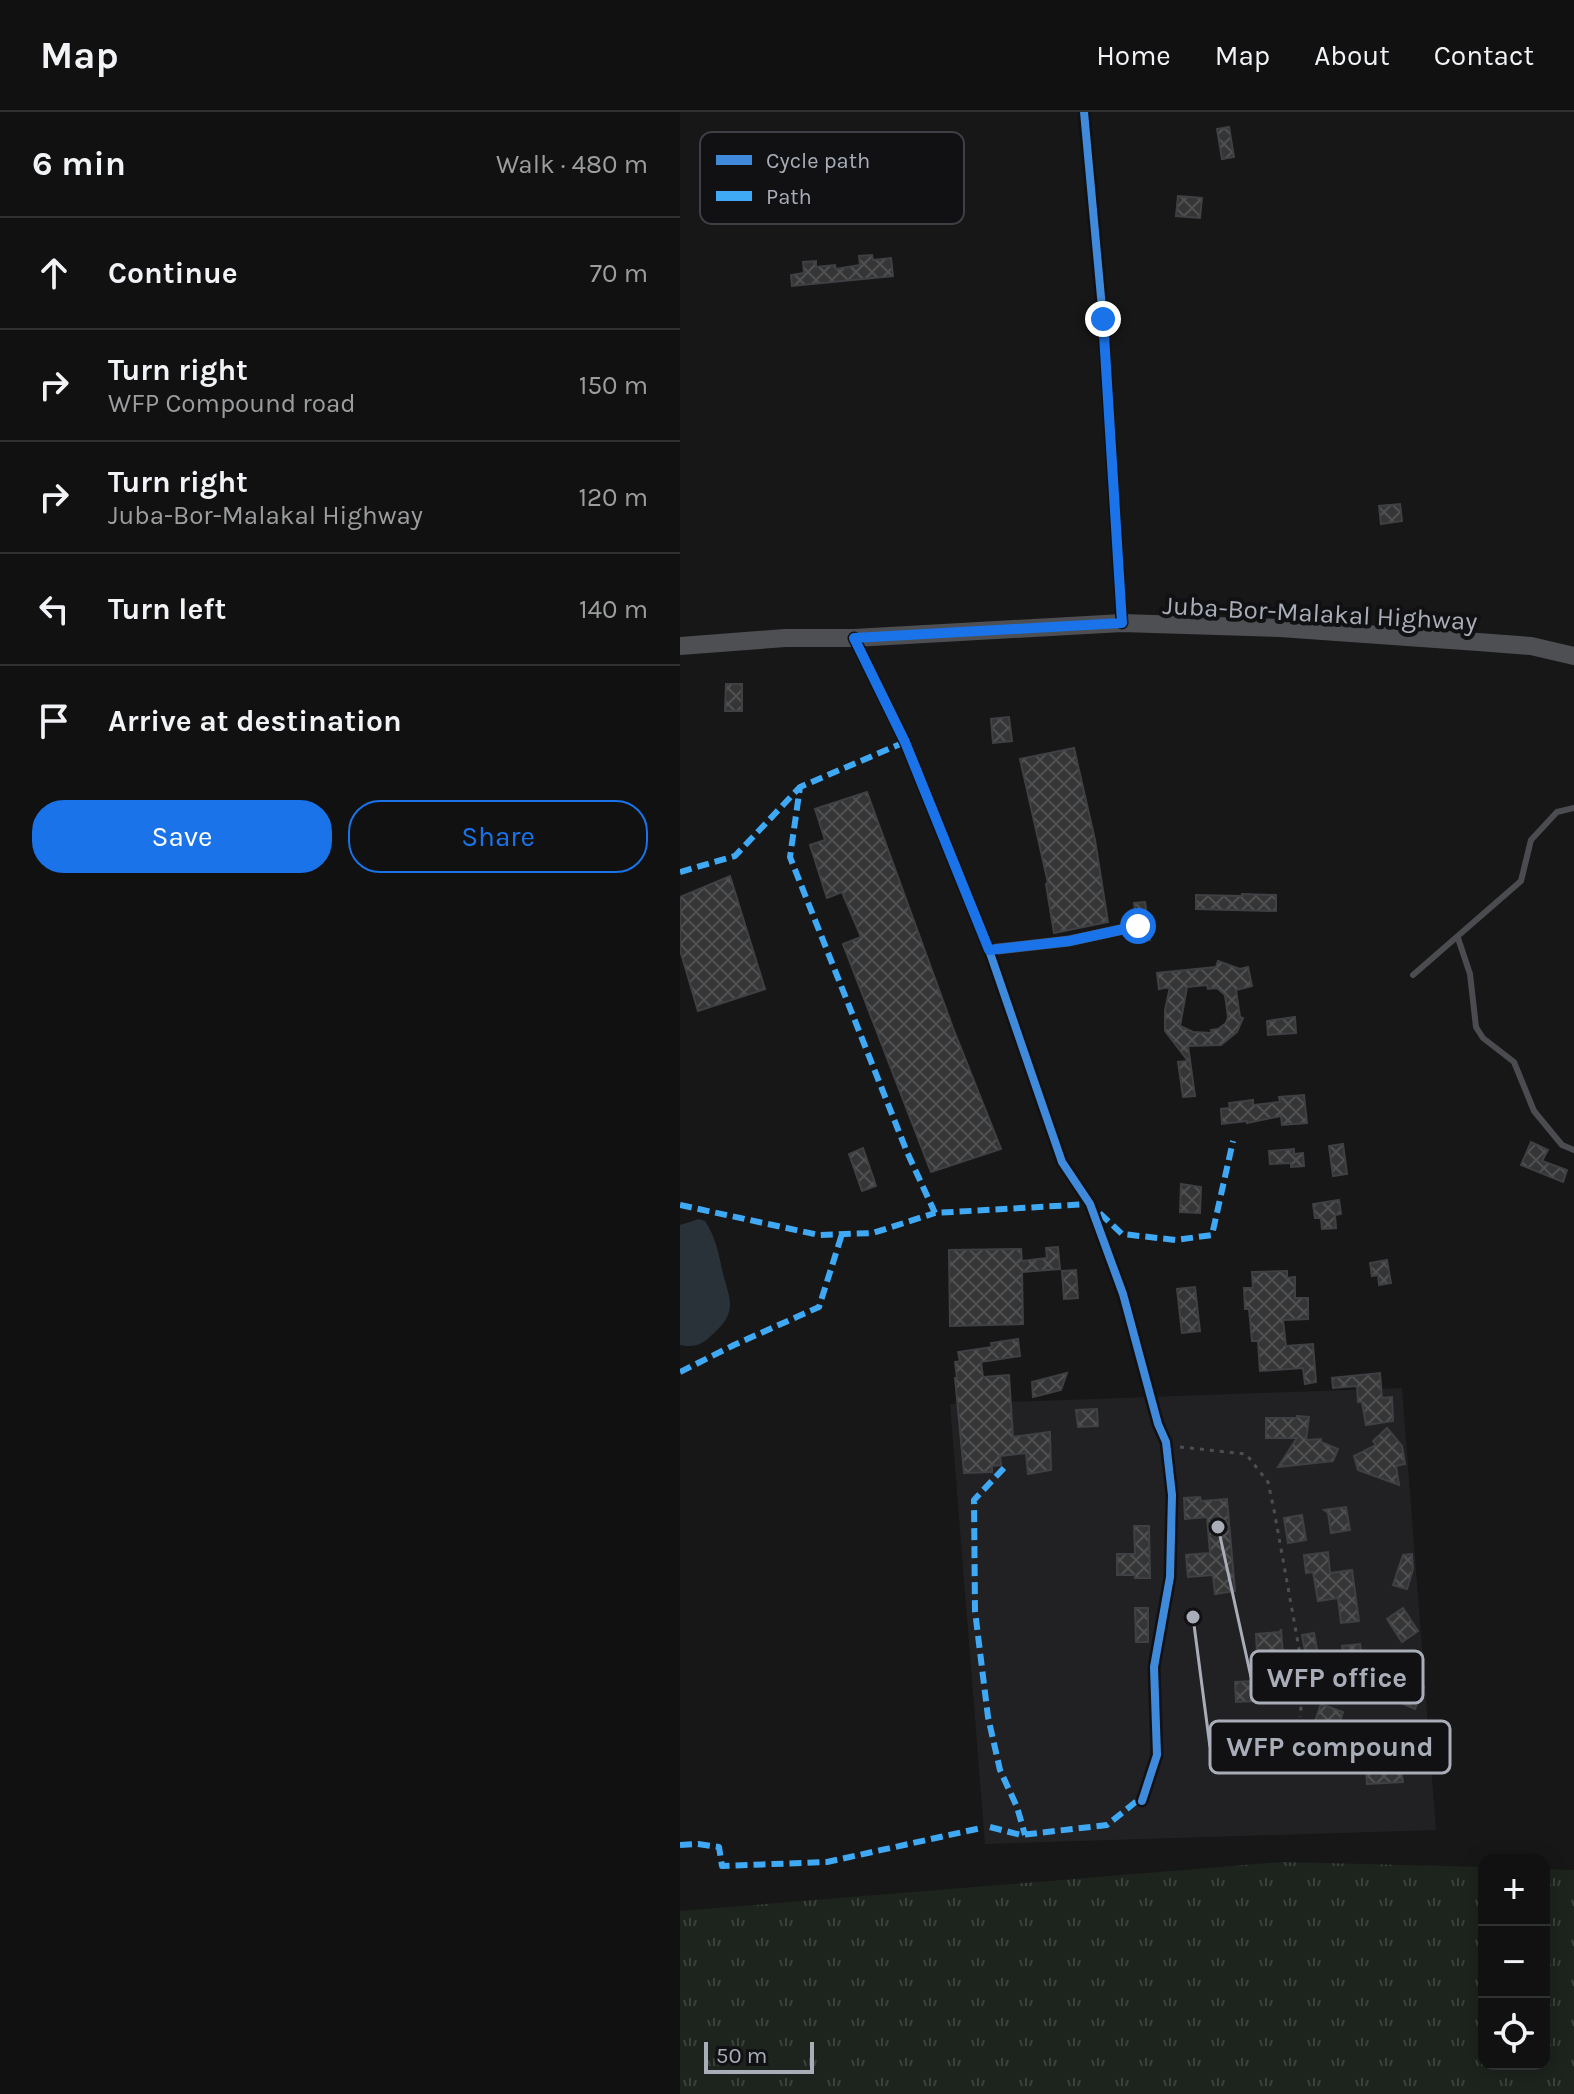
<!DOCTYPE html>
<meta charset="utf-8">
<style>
:root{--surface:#111;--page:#1a1a1a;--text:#f1f3f6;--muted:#9c9d9f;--line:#303131;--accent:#1a73e8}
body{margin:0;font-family:Karla,sans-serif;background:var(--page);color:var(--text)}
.controls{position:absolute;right:24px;bottom:24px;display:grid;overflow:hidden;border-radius:16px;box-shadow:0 4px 20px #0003}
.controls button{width:72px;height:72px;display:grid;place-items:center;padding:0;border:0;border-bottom:2px solid var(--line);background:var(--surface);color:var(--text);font:40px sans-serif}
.scale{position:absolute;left:24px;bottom:20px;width:110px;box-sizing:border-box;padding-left:8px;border:4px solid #a8adb8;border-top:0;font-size:22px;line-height:28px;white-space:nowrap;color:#a8adb8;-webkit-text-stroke:6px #111113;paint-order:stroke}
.stop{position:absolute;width:24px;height:24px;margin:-18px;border:6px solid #1a73e8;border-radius:50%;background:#fff}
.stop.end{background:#1a73e8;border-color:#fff;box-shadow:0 2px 8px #0008}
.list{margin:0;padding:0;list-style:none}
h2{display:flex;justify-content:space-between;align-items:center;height:104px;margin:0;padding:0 32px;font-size:34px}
h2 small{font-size:26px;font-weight:400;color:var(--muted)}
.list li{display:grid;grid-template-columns:52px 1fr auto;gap:24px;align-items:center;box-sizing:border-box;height:112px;padding:0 32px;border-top:2px solid var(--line)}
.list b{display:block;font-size:30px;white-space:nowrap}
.list p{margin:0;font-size:26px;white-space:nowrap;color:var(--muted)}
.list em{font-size:26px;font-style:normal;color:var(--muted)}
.actions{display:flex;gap:16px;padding:24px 32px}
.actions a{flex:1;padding:18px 0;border:2px solid var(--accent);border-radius:32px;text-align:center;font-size:28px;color:var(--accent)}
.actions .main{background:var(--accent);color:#fff}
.icon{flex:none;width:44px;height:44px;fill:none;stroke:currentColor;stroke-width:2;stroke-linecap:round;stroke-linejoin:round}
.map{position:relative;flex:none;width:894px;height:1982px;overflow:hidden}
header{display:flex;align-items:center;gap:48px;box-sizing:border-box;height:112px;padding:0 40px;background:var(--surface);border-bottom:2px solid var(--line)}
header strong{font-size:38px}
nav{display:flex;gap:44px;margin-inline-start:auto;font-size:28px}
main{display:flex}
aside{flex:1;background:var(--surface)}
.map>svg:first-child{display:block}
.built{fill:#212123}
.grass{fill:url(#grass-tufts)}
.water{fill:#2a3239}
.building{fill:url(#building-cross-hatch);stroke:#3f4043;stroke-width:2;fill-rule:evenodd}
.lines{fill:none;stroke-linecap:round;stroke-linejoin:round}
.path{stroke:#4d4e52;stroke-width:3;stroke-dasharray:4 6;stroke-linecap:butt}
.service{stroke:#4b4c50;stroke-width:6}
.minor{stroke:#4b4c50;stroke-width:11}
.primary{stroke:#4d4f52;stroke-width:18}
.quiet{stroke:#3fa9f5;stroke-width:6;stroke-dasharray:12 6;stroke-linecap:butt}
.cycleway-casing{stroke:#111113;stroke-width:13}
.cycleway{stroke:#408adc;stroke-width:8}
.route{stroke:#1a73e8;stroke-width:10}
.labels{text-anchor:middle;stroke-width:8;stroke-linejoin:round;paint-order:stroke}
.street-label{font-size:26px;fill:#a8adb8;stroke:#111113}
.key{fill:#111113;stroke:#3e4045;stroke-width:2}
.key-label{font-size:22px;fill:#a8adb8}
.leader{fill:none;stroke:#a8adb8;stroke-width:3}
.callout-dot{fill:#a8adb8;stroke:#111113;stroke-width:3}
.callout{fill:#111113;stroke:#a8adb8;stroke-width:3}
.callout-label{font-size:28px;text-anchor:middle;font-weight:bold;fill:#a8adb8}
</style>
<header>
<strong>Map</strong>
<nav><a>Home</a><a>Map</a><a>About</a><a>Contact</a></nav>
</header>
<main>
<aside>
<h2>6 min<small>Walk · 480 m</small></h2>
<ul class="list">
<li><svg class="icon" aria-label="ahead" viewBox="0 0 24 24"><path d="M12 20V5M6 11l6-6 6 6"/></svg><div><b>Continue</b></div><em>70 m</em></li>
<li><svg class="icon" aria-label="right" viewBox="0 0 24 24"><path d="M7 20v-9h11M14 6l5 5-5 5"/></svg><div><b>Turn right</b><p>WFP Compound road</p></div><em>150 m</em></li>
<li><svg class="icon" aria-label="right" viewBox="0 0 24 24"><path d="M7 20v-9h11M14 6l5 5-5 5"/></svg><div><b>Turn right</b><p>Juba-Bor-Malakal Highway</p></div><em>120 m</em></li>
<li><svg class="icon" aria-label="left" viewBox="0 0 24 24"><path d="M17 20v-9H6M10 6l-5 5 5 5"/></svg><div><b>Turn left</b></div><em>140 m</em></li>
<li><svg class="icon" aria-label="arrive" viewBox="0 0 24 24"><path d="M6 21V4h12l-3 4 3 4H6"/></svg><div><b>Arrive at destination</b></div></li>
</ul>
<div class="actions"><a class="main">Save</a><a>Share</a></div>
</aside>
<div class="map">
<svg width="894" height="1982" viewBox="0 0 894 1982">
<defs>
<pattern id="grass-tufts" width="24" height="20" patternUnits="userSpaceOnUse" patternTransform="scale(2)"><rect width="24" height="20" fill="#1d241e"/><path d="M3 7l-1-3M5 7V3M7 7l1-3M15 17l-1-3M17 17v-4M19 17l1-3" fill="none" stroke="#3b413d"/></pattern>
<pattern id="building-cross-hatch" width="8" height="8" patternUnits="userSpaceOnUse" patternTransform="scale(2)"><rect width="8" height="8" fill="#353536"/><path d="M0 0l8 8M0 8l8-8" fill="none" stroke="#4f5051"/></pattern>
</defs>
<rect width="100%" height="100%" fill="#171717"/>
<!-- built -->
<polygon class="built" points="722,1276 756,1718 305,1732 270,1292"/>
<!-- grass -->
<polygon class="grass" points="602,1750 804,1755 804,1952 864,1952 864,1757 894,1758 894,1982 0,1982 0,1799"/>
<!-- water -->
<path class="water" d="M 19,1107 L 25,1109 C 35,1124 38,1139 42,1157 C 48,1185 60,1198 34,1221 C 23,1232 16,1236 0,1233 L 0,1113 Z"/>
<!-- building -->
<g class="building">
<polygon points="549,15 554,45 542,47 537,17"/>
<polygon points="498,84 522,86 520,106 496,104"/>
<polygon points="192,143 193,148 211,146 213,164 112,174 111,163 124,161 123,150 136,149 136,155 155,153 156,157 180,153 179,144"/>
<polygon points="720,392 722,409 701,412 699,394"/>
<polygon points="46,572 62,572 62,599 45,599"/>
<polygon points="329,605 332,629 313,631 311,607"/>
<polygon points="394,636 415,728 428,810 374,821 366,772 368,771 340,647"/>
<polygon points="187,680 273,916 321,1037 251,1060 163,832 181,825 162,780 147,786 130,733 145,728 135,697"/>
<polygon points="50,764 85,877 18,899 0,838 0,785"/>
<polygon points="562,782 596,783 596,799 516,797 516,783 562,784"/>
<polygon points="465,790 470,828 455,830 454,824 463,821 466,813 464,808 456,806 454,791"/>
<path d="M 538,849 L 560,857 L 568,855 L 572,874 L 556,878 L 560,905 L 563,906 L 557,920 L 541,933 L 508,934 L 515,984 L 503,985 L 498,950 L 508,949 L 485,919 L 485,898 L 490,875 L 479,877 L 477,861 L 536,855 ZM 527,873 L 528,877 L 537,876 L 545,883 L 548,905 L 546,911 L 538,917 L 531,918 L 532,921 L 513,920 L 500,914 L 507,875 Z"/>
<polygon points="615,905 616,921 588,923 587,909"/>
<polygon points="624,983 627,1011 602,1013 601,1004 567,1011 567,1009 542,1012 541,997 550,996 549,991 573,988 573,993 600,990 599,985"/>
<polygon points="851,1030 868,1038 862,1049 887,1058 883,1070 841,1053"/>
<polygon points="663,1032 667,1062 653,1064 649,1034"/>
<polygon points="183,1036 196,1074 182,1079 169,1042"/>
<polygon points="614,1037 614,1042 623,1041 624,1054 611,1055 611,1051 590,1052 589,1039"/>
<polygon points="501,1072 521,1075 520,1101 500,1100"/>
<polygon points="659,1088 661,1102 655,1103 656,1116 642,1117 641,1106 635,1106 633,1092"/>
<polygon points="378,1135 380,1157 342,1160 343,1212 270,1214 269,1138 341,1137 342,1149 367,1146 366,1136"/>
<polygon points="707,1148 711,1171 699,1173 698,1163 692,1164 690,1151"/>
<polygon points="396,1158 398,1186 384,1187 382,1159"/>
<polygon points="607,1159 607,1166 615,1165 615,1186 628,1186 628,1207 603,1208 606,1234 633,1232 636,1270 625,1272 623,1256 580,1259 578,1229 572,1229 569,1197 565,1197 564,1176 573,1176 572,1160"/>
<polygon points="515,1175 520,1219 502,1221 497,1177"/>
<polygon points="338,1227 340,1244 301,1250 303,1265 329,1263 333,1325 370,1320 371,1358 348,1362 346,1341 320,1344 321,1353 312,1354 312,1360 284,1361 275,1266 277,1266 275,1250 280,1249 278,1240 312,1235 311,1231"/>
<polygon points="387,1261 381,1278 353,1285 352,1270"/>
<polygon points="700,1261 702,1286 712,1285 713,1309 686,1313 682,1290 678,1290 677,1274 653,1276 652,1266"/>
<polygon points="417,1297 418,1314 398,1315 396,1298"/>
<polygon points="617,1304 629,1305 626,1328 641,1327 641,1330 658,1337 653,1349 598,1355 617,1326 586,1326 586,1306 617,1306"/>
<polygon points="707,1316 722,1334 725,1352 716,1354 719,1373 678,1358 674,1344 696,1333 693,1329"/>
<polygon points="520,1385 521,1389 547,1387 555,1479 535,1482 533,1463 508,1465 506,1443 530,1441 527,1405 505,1407 504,1386"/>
<polygon points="666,1395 670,1418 651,1421 648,1401 644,1398"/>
<polygon points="622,1403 626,1428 608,1431 604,1406"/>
<polygon points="454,1414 469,1414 470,1466 455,1466 455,1463 437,1463 437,1442 455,1442"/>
<polygon points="648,1440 650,1461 672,1458 679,1509 661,1511 658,1486 638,1489 633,1460 626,1461 624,1443"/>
<polygon points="732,1442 733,1457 727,1477 713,1473 723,1443"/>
<polygon points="455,1496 468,1496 468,1530 456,1530"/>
<polygon points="723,1496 738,1519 722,1530 707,1507"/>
<polygon points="601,1517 604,1556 616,1560 610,1577 585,1569 594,1540 577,1541 576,1522 600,1520"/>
<polygon points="634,1521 639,1548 627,1550 622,1523"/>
<polygon points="680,1532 683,1553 665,1556 662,1534"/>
<polygon points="575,1569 576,1589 556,1590 555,1570"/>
<polygon points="730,1570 744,1575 735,1597 721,1591"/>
<polygon points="641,1592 663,1600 658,1616 635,1609"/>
<polygon points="712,1656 712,1659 721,1658 723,1670 687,1672 686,1657"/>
</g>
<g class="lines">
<!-- path -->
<polyline class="path" points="500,1335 566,1342 588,1370 594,1398 624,1564 620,1605"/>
<!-- service -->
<g class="service">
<polyline points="778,826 790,862 796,915 803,926 834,950 854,999 882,1033 894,1038"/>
<polyline points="733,863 841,769 851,728 877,700 894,696"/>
</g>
<!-- minor -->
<g class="minor">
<polyline points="404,0 423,207 442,511"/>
<polyline points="174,526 225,630 309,838 382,1050 410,1092 443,1182 478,1312 486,1330 492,1383 490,1465 474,1555 477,1643 462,1689"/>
<polyline points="309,838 389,829 458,814"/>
</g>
<!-- primary -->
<polyline class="primary" points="0,534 105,526 174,526 442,511 600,516 798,530 851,534 894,544"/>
<!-- quiet -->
<g class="quiet">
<polyline points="225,630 120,675 110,745 227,1040 255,1101 410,1092 442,1122 496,1128 532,1123 553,1029"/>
<polyline points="0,760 55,744 120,675"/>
<polyline points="0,1093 139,1123 193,1121 255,1101"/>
<polyline points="0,1260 54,1233 139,1195 162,1122"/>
<polyline points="324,1356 294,1388 295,1499 308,1605 320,1658 337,1695 345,1723"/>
<polyline points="310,1715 341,1723 427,1713 463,1684"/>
<polyline points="0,1733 18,1732 39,1735 42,1754 147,1750 301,1716"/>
</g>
<!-- cycleway casing -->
<g class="cycleway-casing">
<g id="cycleway">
<polyline points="404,0 423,207 442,511"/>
<polyline points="174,526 225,630 309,838 382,1050 410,1092 443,1182 478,1312 486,1330 492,1383 490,1465 474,1555 477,1643 462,1689"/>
</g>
</g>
<!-- cycleway -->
<use href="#cycleway" class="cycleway"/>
</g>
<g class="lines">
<!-- route -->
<polyline class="route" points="423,207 442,511 174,526 225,630 309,838 389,829 458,814"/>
</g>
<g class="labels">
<!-- street labels -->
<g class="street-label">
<text transform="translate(640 501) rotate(3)" y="9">Juba-Bor-Malakal Highway</text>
</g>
</g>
<!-- legend -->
<rect x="20" y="20" width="264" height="92" rx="12" class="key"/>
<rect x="36" y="43" width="36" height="10" fill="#408adc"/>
<rect x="36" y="79" width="36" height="10" fill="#3fa9f5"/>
<g class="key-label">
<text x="86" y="56">Cycle path</text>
<text x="86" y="92">Path</text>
</g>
<!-- callouts -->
<path class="leader" d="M538 1415L571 1565M513 1505L530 1635"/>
<g class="callout-dot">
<circle cx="538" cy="1415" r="8"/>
<circle cx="513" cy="1505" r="8"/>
</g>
<g class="callout">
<rect x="571" y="1539" width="172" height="52" rx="8"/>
<rect x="530" y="1609" width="240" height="52" rx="8"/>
</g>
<g class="callout-label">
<text x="657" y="1575">WFP office</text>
<text x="650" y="1644">WFP compound</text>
</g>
</svg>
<div class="controls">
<button>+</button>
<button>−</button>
<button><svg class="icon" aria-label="locate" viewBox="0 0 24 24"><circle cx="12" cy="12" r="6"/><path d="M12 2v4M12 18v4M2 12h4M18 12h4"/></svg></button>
</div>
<div class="scale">50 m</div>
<div class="stop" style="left:458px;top:814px"></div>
<div class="stop end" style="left:423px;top:207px"></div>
</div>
</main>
